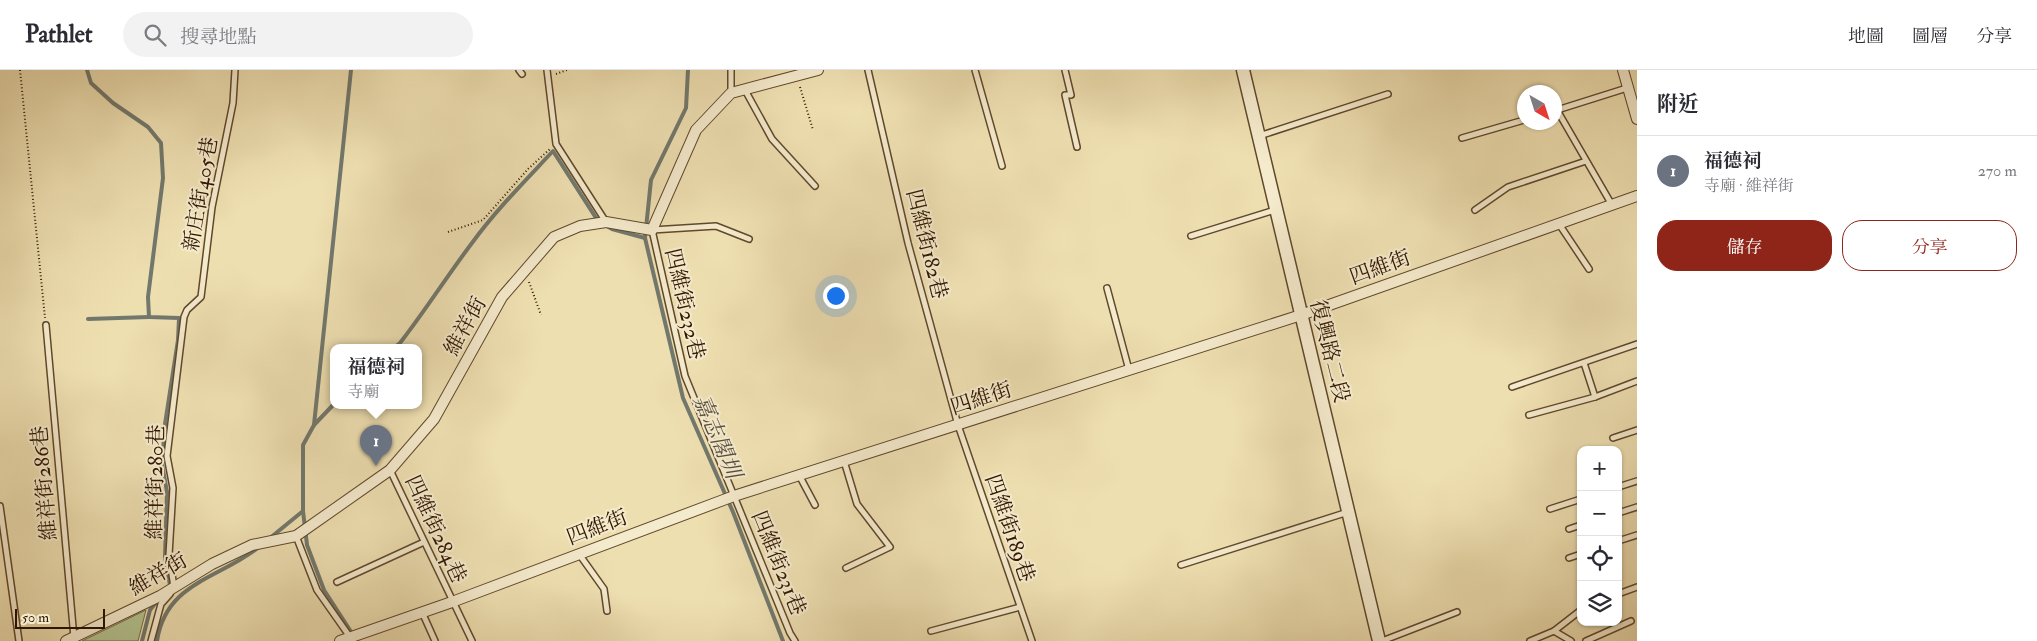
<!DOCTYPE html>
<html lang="zh-TW">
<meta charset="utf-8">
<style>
:root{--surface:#fff;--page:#f2f2f3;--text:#2b2b33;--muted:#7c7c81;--line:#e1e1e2;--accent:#8f2418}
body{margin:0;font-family:"IM FELL Double Pica","Noto Serif TC",serif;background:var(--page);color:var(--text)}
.controls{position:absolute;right:15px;bottom:15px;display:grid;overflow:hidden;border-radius:10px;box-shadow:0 1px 4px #0004}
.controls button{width:45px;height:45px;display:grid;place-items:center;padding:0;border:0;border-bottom:1px solid var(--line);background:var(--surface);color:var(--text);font:25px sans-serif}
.compass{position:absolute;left:1517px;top:15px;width:45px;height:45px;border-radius:50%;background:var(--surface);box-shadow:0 1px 4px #0004;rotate:141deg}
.scale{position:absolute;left:15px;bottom:12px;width:90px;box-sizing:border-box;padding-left:5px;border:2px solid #311600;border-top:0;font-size:14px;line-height:18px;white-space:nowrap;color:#311600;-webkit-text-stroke:4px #f4eacc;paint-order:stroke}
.you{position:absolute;left:835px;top:225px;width:18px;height:18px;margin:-12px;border:4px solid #fff;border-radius:50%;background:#1a73e8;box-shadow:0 0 0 8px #1a73e833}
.badge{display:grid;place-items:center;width:32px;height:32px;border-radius:50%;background:var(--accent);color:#fff;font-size:16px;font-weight:700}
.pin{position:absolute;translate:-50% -41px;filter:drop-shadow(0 1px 2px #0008)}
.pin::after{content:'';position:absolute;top:26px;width:18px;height:15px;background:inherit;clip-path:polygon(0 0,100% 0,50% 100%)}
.popup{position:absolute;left:330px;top:274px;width:92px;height:65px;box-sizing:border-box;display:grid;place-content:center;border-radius:10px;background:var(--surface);filter:drop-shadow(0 1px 4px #0005);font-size:16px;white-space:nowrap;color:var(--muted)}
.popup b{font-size:19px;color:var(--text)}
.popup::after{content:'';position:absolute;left:50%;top:100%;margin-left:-10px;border:10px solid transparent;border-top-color:var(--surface)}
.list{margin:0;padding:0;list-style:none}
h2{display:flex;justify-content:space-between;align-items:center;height:65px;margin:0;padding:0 20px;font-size:21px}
h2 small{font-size:16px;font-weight:400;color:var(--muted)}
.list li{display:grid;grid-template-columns:32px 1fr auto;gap:15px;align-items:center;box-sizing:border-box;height:70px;padding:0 20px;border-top:1px solid var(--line)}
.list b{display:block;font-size:19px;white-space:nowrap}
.list p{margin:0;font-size:16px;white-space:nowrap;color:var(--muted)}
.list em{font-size:16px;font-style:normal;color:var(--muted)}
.actions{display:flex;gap:10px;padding:15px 20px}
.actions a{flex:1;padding:11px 0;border:1px solid var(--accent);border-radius:20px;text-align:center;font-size:18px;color:var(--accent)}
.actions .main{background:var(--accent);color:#fff}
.icon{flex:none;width:28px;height:28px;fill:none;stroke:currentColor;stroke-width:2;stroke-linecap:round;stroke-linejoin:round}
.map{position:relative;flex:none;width:1637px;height:571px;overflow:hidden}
header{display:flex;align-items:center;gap:30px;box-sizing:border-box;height:70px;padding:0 25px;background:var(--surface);border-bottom:1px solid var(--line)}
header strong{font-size:24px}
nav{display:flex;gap:28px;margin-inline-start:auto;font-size:18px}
.search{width:350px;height:45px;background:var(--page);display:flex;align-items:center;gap:12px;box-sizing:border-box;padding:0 18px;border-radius:28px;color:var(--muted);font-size:19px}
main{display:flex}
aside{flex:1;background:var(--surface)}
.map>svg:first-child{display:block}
.grass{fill:#b3c390;stroke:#726c48}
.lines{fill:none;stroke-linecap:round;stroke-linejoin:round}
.stream{stroke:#72786d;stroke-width:4}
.service-casing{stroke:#60482c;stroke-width:8}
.minor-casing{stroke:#60482c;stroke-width:12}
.tertiary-casing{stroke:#60482c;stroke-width:15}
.path{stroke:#311600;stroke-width:2;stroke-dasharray:1 2.5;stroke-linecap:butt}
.service{stroke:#f4eacc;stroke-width:5}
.minor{stroke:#f4eacc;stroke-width:10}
.tertiary{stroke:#f4eacc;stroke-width:12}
.labels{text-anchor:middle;stroke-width:4;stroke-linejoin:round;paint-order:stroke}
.street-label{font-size:21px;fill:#311600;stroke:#f4eacc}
.water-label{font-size:22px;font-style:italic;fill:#574f40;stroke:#f4eacc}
</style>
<header>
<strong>Pathlet</strong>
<div class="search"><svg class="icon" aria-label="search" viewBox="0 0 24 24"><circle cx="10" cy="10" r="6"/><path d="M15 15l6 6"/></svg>搜尋地點</div>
<nav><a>地圖</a><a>圖層</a><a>分享</a></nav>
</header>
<main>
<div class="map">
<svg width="1637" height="571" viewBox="0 0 1637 571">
<rect width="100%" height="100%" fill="#eedfb1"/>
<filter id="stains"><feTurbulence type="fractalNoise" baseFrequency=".004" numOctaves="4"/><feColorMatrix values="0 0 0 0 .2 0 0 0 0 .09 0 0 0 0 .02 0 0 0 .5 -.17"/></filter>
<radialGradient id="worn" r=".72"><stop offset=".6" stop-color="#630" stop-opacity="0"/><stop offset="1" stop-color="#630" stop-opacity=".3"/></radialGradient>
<!-- grass -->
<polygon class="grass" points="146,540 138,571 82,571"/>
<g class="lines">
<!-- stream -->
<g class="stream">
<polyline points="87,0 91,13 113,33 148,57 161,73 163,108 148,227 149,247 179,248 178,270 165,354 162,394 167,422 165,487 170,515 167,519"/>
<polyline points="688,0 686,38 651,110 645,168 683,328 733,442 783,571"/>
<polyline points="607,156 612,159 645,168"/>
<polyline points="88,249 149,247"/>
<path d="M 395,277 L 400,273 C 425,241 447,206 472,173 C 496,140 525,111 553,81 L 596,148 L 599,150"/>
<polyline points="334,334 314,355 303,375 303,441 307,475 324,520 357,571"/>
<polyline points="314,355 351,0"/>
<polyline points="270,468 303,441"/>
<polyline points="142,571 150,540 158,530"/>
<path d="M 157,571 C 166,512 219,509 259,477"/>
</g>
<!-- service casing -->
<g class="service-casing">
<g id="service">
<polyline points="519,0 522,4"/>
<polyline points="547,0 556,74 606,152"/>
<polyline points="731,0 731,23"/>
<polyline points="868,0 908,173 958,355 1032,571"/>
<polyline points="975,0 1002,96"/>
<polyline points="1065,0 1071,25 1065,25 1077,77"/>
<polyline points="745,20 772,69 815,116"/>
<polyline points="1557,40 1612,135"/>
<polyline points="1554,41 1627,18"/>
<polyline points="1259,66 1388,24"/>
<polyline points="1462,68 1524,50"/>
<polyline points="1475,140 1508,117 1586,91"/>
<polyline points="1559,154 1589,199"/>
<polyline points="1191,166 1275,140"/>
<polyline points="749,169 716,156 652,160 685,306 790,563 795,571"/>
<polyline points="1107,218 1129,300"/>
<polyline points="46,255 74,568"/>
<polyline points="1584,293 1595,327"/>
<polyline points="1512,317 1637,274"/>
<polyline points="1529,345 1595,327 1637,311"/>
<polyline points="1613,368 1637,360"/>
<polyline points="844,391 857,434 890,477 846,498"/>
<polyline points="390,400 472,571"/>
<polyline points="799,405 815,435"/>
<polyline points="1618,417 1637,411"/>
<polyline points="0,436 19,571"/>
<polyline points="1550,439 1581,429"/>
<polyline points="1618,443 1637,437"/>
<polyline points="1569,459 1581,455"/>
<polyline points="296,466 317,520 350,567"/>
<polyline points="1618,471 1637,465"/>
<polyline points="579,484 604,519 607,541"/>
<polyline points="1569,488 1581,484"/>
<polyline points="1181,495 1348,442"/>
<polyline points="337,512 424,472"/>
<polyline points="174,517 169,485 173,418 167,386 184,247 187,240 201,227 212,137 233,33 235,0"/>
<polyline points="1618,524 1637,517"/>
<polyline points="422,542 435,571"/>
<polyline points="931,561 1020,537"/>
<polyline points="1554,561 1581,540"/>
<polyline points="151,571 161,534 170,524"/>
<polyline points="1382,571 1457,542"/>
<polyline points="1530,571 1554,561 1571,571"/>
<polyline points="1586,571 1631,551"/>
</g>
</g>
<!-- minor casing -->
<g class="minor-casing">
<g id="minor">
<polyline points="1623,0 1637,49"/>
<polyline points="66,571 160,526 212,494 252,475 296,466 390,400 434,349 502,227 554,167 580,156 606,152 652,160 696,60 731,23 818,0"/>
<polyline points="340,571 452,532 734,426 1301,245 1637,126"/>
</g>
</g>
<!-- tertiary casing -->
<g class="tertiary-casing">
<polyline id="tertiary" points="1243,0 1379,571"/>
</g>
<!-- path -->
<g class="path">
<polyline points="20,0 45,248"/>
<polyline points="556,4 567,0"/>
<polyline points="800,17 813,60"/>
<polyline points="448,162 483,150 528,99 550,79"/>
<polyline points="529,212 541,245"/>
</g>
<!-- service -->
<use href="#service" class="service"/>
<!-- minor -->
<use href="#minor" class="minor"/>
<!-- tertiary -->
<use href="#tertiary" class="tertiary"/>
</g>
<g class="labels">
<!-- street labels -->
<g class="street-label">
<text transform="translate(200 124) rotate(-80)" y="7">新庄街405巷</text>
<text transform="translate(927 174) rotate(76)" y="7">四維街182巷</text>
<text transform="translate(1380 197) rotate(-20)" y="7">四維街</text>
<text transform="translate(685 234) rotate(77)" y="7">四維街232巷</text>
<text transform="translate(465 256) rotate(-61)" y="7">維祥街</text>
<text transform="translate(1330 281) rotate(76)" y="7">復興路二段</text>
<text transform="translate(981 328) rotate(-18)" y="7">四維街</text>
<text transform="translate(155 412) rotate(-89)" y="7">維祥街280巷</text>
<text transform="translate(44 413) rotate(-95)" y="7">維祥街286巷</text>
<text transform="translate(597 457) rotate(-21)" y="7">四維街</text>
<text transform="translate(1010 458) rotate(71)" y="7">四維街189巷</text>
<text transform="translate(436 459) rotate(65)" y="7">四維街284巷</text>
<text transform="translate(779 493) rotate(68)" y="7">四維街231巷</text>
<text transform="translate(158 504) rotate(-30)" y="7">維祥街</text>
</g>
<!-- water labels -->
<g class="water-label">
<text transform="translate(718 366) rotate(67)" y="8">嘉志閣圳</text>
</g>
</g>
<rect width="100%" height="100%" filter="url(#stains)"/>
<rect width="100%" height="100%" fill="url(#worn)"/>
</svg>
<div class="controls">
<button>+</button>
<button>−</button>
<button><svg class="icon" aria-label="locate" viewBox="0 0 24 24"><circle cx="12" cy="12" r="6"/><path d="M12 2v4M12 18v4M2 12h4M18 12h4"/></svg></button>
<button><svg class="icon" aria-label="layers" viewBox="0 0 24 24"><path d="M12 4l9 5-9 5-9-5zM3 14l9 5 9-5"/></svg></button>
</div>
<svg class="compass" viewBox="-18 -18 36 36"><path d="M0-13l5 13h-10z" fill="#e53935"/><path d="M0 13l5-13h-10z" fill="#7c7c81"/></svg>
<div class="scale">50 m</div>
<div class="you"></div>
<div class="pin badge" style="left:376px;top:396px;background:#6b7280">1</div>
<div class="popup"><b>福德祠</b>寺廟</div>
</div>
<aside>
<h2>附近<small></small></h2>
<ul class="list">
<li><span class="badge" style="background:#6b7280">1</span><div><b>福德祠</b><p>寺廟 · 維祥街</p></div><em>270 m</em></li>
</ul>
<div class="actions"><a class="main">儲存</a><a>分享</a></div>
</aside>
</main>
